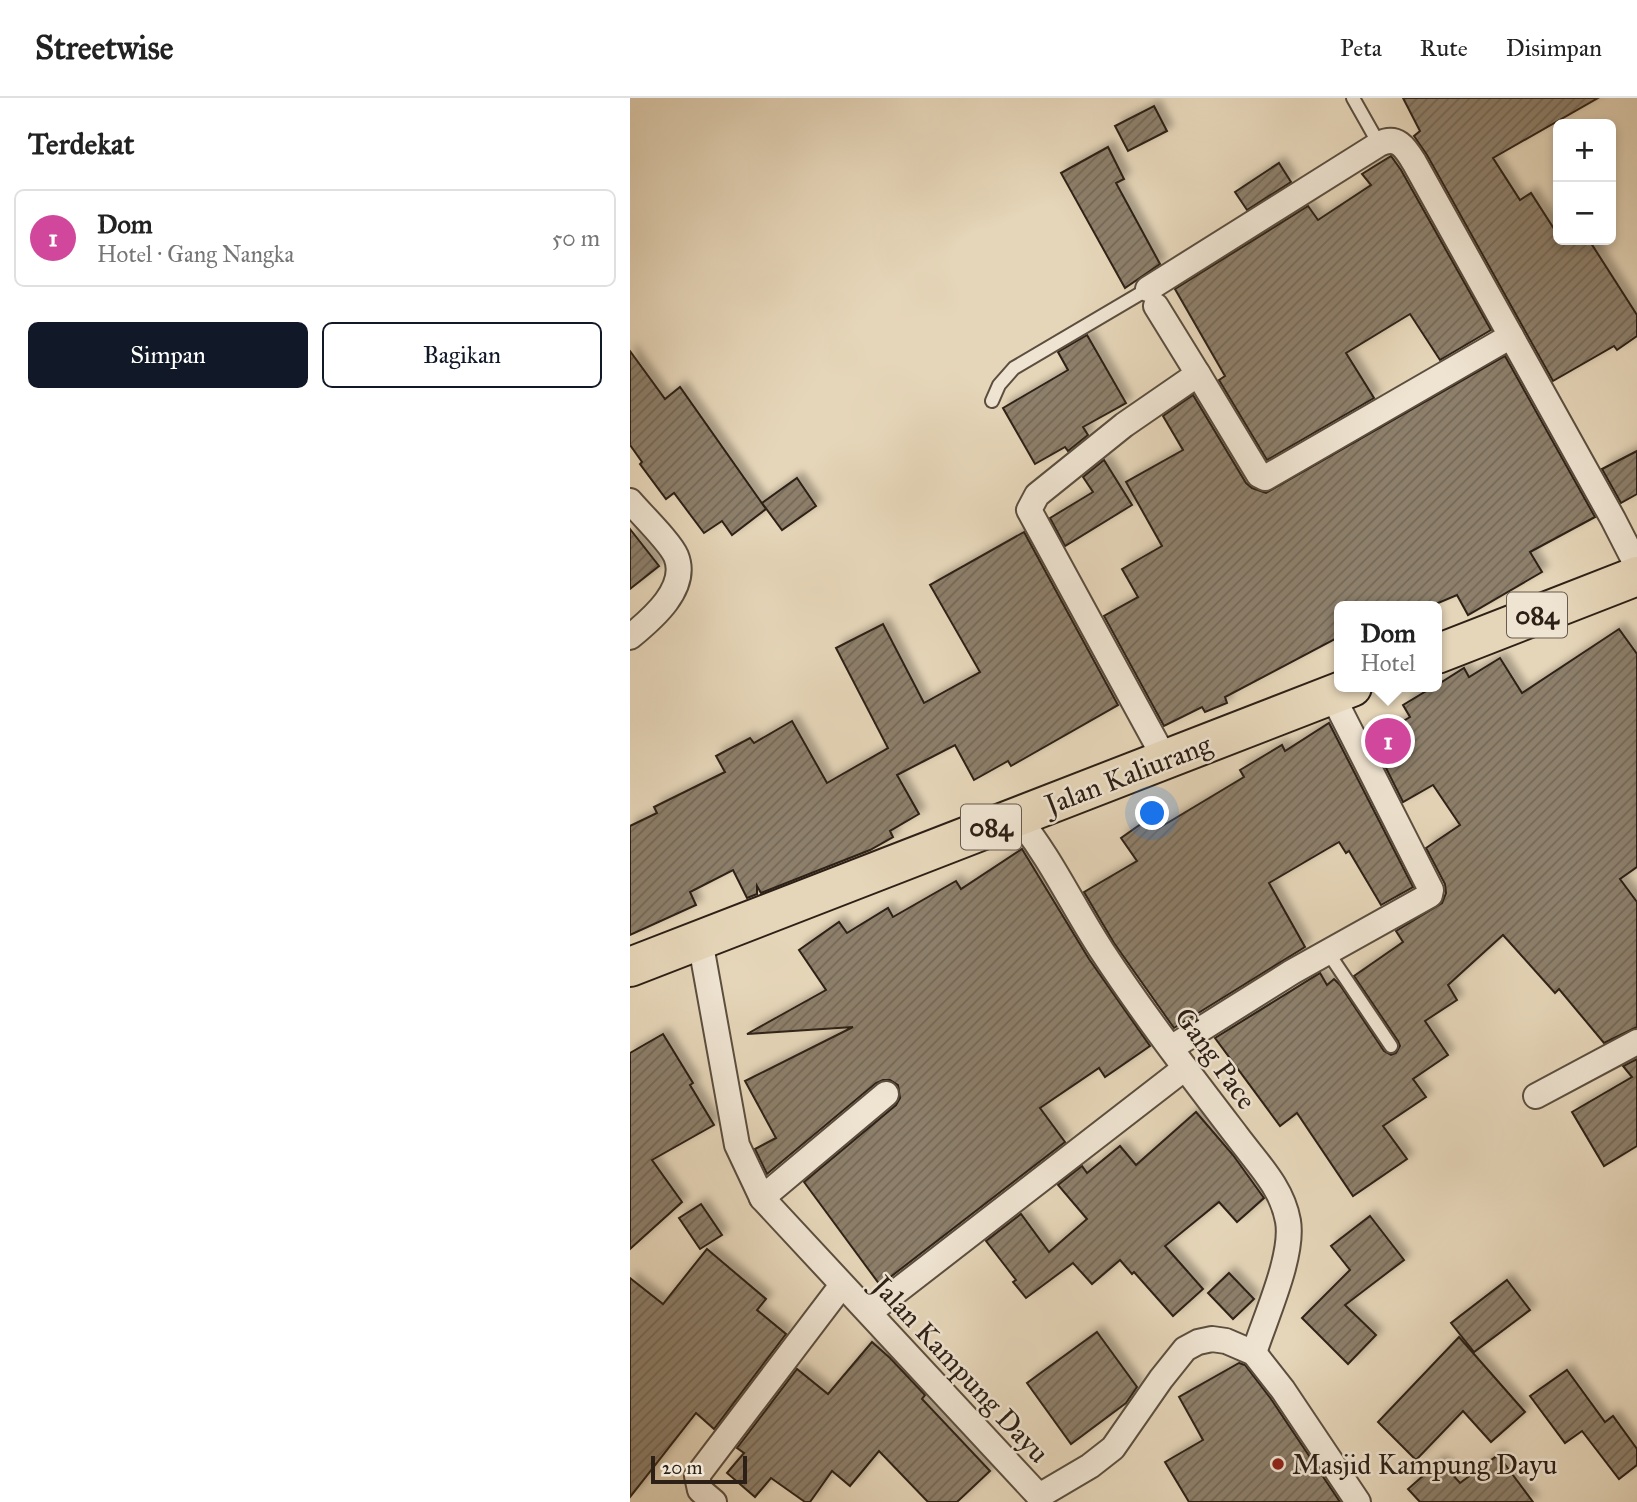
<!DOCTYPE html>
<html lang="id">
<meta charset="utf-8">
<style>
:root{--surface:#fff;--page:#f6f6f6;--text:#222;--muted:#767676;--line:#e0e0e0;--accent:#111827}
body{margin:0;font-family:"IM FELL Great Primer",serif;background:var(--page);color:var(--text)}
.controls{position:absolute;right:21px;top:21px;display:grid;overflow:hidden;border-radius:10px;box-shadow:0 4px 10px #0003}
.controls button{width:63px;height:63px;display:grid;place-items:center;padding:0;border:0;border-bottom:2px solid var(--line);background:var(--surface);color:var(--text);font:35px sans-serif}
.scale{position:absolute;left:21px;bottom:18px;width:96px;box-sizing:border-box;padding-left:7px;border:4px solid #2d2016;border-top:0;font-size:19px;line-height:24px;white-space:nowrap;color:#2d2016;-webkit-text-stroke:5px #efe4d2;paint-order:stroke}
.you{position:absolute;left:523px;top:716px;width:24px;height:24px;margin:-18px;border:5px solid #fff;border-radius:50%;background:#1a73e8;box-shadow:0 0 0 10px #1a73e833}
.badge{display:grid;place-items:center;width:46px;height:46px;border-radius:50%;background:var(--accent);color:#fff;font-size:23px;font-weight:700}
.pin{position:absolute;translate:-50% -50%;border:4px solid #fff;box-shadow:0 2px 7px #0006}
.popup{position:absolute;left:704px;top:503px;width:108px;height:91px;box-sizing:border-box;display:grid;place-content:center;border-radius:10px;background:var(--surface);filter:drop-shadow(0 2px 5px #0005);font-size:23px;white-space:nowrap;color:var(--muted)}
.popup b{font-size:26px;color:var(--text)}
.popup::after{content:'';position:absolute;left:50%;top:100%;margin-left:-14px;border:14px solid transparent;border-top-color:var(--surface)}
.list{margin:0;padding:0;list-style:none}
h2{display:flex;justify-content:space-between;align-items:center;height:91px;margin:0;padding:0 28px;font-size:30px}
h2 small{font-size:23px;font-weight:400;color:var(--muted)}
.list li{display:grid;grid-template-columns:46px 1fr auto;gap:21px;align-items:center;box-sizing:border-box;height:98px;margin:0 14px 14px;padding:0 14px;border:2px solid var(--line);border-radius:10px}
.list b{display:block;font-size:26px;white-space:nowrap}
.list p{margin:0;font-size:23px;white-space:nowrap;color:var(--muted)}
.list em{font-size:23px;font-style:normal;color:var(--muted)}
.actions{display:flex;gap:14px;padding:21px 28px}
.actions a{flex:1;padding:16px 0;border:2px solid var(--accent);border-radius:10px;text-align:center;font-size:24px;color:var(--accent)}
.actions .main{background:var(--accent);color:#fff}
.map{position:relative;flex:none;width:1007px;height:1404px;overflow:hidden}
header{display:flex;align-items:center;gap:42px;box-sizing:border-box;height:98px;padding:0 35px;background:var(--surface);border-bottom:2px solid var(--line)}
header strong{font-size:33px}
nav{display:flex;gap:38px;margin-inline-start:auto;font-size:24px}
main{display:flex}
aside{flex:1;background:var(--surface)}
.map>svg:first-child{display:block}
.building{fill:url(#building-hatch);stroke:#2d2016;stroke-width:2;filter:url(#shadow)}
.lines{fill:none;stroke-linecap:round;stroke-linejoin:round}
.lane-casing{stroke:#5b4e3f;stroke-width:16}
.street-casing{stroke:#5b4e3f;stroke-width:28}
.primary-casing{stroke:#2d2016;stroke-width:42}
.lane{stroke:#efe4d2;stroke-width:12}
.street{stroke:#efe4d2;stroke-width:24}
.primary{stroke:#e6d6b9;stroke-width:38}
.poi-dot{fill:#8f2418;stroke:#efe4d2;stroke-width:2.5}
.labels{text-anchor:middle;stroke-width:5;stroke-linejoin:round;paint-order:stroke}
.shield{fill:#efe4d2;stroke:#675b4e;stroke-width:2}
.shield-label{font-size:26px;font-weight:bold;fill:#2d2016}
.street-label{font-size:28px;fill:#2d2016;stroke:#efe4d2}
.poi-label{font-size:28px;fill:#2d2016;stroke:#efe4d2;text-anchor:start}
</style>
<header>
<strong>Streetwise</strong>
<nav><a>Peta</a><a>Rute</a><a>Disimpan</a></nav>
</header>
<main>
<aside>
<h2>Terdekat<small></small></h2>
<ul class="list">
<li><span class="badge" style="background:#d1479c">1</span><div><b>Dom</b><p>Hotel · Gang Nangka</p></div><em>50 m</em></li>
</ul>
<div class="actions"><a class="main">Simpan</a><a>Bagikan</a></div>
</aside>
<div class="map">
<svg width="1007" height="1404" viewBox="0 0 1007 1404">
<defs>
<pattern id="building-hatch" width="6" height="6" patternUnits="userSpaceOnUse" patternTransform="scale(1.75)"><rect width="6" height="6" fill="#8d7f6b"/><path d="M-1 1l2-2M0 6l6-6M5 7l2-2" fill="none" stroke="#746857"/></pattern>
<filter id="shadow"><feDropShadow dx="6" dy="-6" stdDeviation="3.5" flood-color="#0004"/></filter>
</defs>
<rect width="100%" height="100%" fill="#e6d6b9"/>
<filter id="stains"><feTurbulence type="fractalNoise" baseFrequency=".00286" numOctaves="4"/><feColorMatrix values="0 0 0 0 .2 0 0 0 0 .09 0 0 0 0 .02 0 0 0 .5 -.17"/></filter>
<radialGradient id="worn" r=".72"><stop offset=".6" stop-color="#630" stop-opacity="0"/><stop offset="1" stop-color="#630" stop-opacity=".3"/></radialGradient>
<!-- building -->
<g class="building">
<polygon points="773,0 968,0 863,60 890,102 901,95 928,137 928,142 959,142 1007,217 1007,238 987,252 984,248 923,283 797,57 784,38 790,33"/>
<polygon points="524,8 537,33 498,53 485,28"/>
<polygon points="478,49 494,81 486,85 530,166 495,190 431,75"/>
<polygon points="761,58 771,72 861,232 810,262 780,216 716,255 744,300 637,362 589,282 595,278 545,191 678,108 688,122 741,87 732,76"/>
<polygon points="649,65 661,84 617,112 605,94"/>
<polygon points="457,237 496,305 453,329 458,337 438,353 435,349 405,366 373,310 438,272 428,254"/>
<polygon points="0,253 35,301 50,289 136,411 102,437 92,423 74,435 44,395 36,401 10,366 12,364 0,347"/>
<polygon points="875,258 965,419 900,454 912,474 838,517 827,497 801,508 709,508 709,539 595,599 597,605 575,614 572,609 534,628 474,518 508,499 492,471 532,448 496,384 553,352 533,318 563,297 616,385 622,390 636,395"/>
<polygon points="1007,353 1007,396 991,405 972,371"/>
<polygon points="474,362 502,407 435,448 420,420 463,394 453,379"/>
<polygon points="167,380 186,408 152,432 132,405"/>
<polygon points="0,431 29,468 0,491"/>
<polygon points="394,434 488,607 381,668 378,663 344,682 325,647 267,677 289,716 260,733 263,739 240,752 131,795 127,788 127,796 117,800 103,772 60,794 66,807 0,837 0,728 27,715 24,709 95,674 86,658 120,640 124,645 162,623 197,685 258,650 206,550 253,526 294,605 350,574 300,487"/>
<polygon points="989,531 1007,556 1007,769 990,781 1007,804 1007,929 974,945 929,891 925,895 873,837 818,887 827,902 795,923 818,957 783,981 796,999 753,1028 777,1061 723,1098 667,1015 650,1028 585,940 690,875 697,887 704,881 710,887 754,953 761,957 766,955 770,948 768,943 724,878 773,844 766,833 812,805 816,795 815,786 796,750 830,727 803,687 773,704 742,642 780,619 773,607 803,589 807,589 807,587 834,570 839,579 870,560 892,595"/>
<polygon points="699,625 783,789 751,807 719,753 716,755 709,744 639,785 675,849 544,930 484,845 454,794 507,763 491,740 521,719 529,730 614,679 610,672 652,647 655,653"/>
<polygon points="392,751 459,861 520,948 475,979 469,970 410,1010 435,1044 250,1187 174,1084 266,1007 270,1000 268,987 260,982 253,982 246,985 137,1076 125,1051 146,1040 115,983 223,929 117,936 196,892 169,852 209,824 217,835 258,810 263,819 326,783 331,791"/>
<polygon points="33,936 63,985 60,987 84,1027 22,1062 52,1104 0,1151 0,955"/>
<polygon points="1007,961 1007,1048 974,1068 942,1014 1002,979 993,968"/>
<polygon points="566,1014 603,1057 634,1100 607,1124 589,1104 535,1148 573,1191 543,1218 504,1174 502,1176 490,1162 462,1186 443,1165 396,1200 383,1184 386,1182 356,1143 391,1116 419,1154 457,1121 428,1087 452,1068 457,1075 490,1048 506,1067"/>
<polygon points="71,1106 92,1137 70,1151 49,1120"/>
<polygon points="740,1118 774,1162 715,1207 746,1237 718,1266 672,1220 720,1172 701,1148"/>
<polygon points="77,1151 136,1201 127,1212 156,1236 84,1331 66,1315 0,1399 0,1180 33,1206"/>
<polygon points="599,1175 624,1201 603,1221 578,1195"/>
<polygon points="877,1182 900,1212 844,1254 821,1225"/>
<polygon points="467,1234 507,1289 496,1305 441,1346 397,1285"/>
<polygon points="829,1239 895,1314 861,1344 833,1313 786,1362 748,1324"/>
<polygon points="242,1244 260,1260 295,1297 292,1301 360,1373 327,1404 298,1404 249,1353 220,1388 202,1373 180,1404 175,1404 141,1380 125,1399 97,1375 114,1355 107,1350 167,1271 198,1296"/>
<polygon points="609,1265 615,1267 641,1301 710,1404 559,1404 535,1364 573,1342 549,1299"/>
<polygon points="937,1272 975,1324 983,1318 1007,1351 1007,1367 989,1381 952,1333 935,1345 900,1298"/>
<polygon points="868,1357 903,1404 790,1404 778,1391 810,1363 830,1385"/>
</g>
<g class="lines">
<!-- lane casing -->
<g class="lane-casing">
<g id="lane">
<polyline points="723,0 749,46"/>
<polyline points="362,303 369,287 384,270 518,191"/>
<polyline points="697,853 761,948"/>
</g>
</g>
<!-- street casing -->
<g class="street-casing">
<g id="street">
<path d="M 518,191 L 749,46 C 767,37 775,49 784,64 L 983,421 L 1007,468"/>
<polyline points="526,208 568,276 494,327 407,397 399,412 535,661"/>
<polyline points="568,276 629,377 635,380 881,238"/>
<path d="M 0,403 C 11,416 40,444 46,458 C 59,490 22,521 0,539"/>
<path d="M 387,719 C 421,760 443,809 472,853 C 514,917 561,978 607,1038 C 627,1065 652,1089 658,1123 C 664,1158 635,1220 624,1255"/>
<polyline points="70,842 107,1047 132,1100 409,1398 460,1368 483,1350 531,1281 555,1251 568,1244 582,1241 596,1243 624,1255 653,1292 728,1404"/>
<polyline points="541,950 662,874 800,797 801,792 702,597"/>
<polyline points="906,998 1007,944"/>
<polyline points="132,1100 256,996"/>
<polyline points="240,1214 555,970"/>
<polyline points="84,1404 70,1392 67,1378 212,1187"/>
</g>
</g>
<!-- primary casing -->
<g class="primary-casing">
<g id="primary">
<polyline points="807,556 1007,478"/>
<polyline points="0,869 722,589"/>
</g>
</g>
<!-- lane -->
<use href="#lane" class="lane"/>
<!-- street -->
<use href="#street" class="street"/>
<!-- primary -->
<use href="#primary" class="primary"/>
</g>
<!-- markers -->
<circle class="poi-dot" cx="648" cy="1366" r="7"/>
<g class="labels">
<!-- shield labels -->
<g class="shield">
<rect x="877" y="494.5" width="60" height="45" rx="5"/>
<rect x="331" y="706.5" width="60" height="45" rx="5"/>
</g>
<g class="shield-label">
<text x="907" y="526">084</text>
<text x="361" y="738">084</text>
</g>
<!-- street labels -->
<g class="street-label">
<text transform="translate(498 676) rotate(-21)" y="10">Jalan Kaliurang</text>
<text transform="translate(586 960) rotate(54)" y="10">Gang Pace</text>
<text transform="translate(331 1271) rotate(47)" y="10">Jalan Kampung Dayu</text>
</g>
<!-- poi labels -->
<g class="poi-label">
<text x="662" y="1376">Masjid Kampung Dayu</text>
</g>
</g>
<rect width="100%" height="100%" filter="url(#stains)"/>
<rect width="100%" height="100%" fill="url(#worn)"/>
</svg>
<div class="controls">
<button>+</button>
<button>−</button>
</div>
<div class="scale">20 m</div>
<div class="you"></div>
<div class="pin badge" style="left:758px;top:643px;background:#d1479c">1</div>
<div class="popup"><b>Dom</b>Hotel</div>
</div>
</main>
